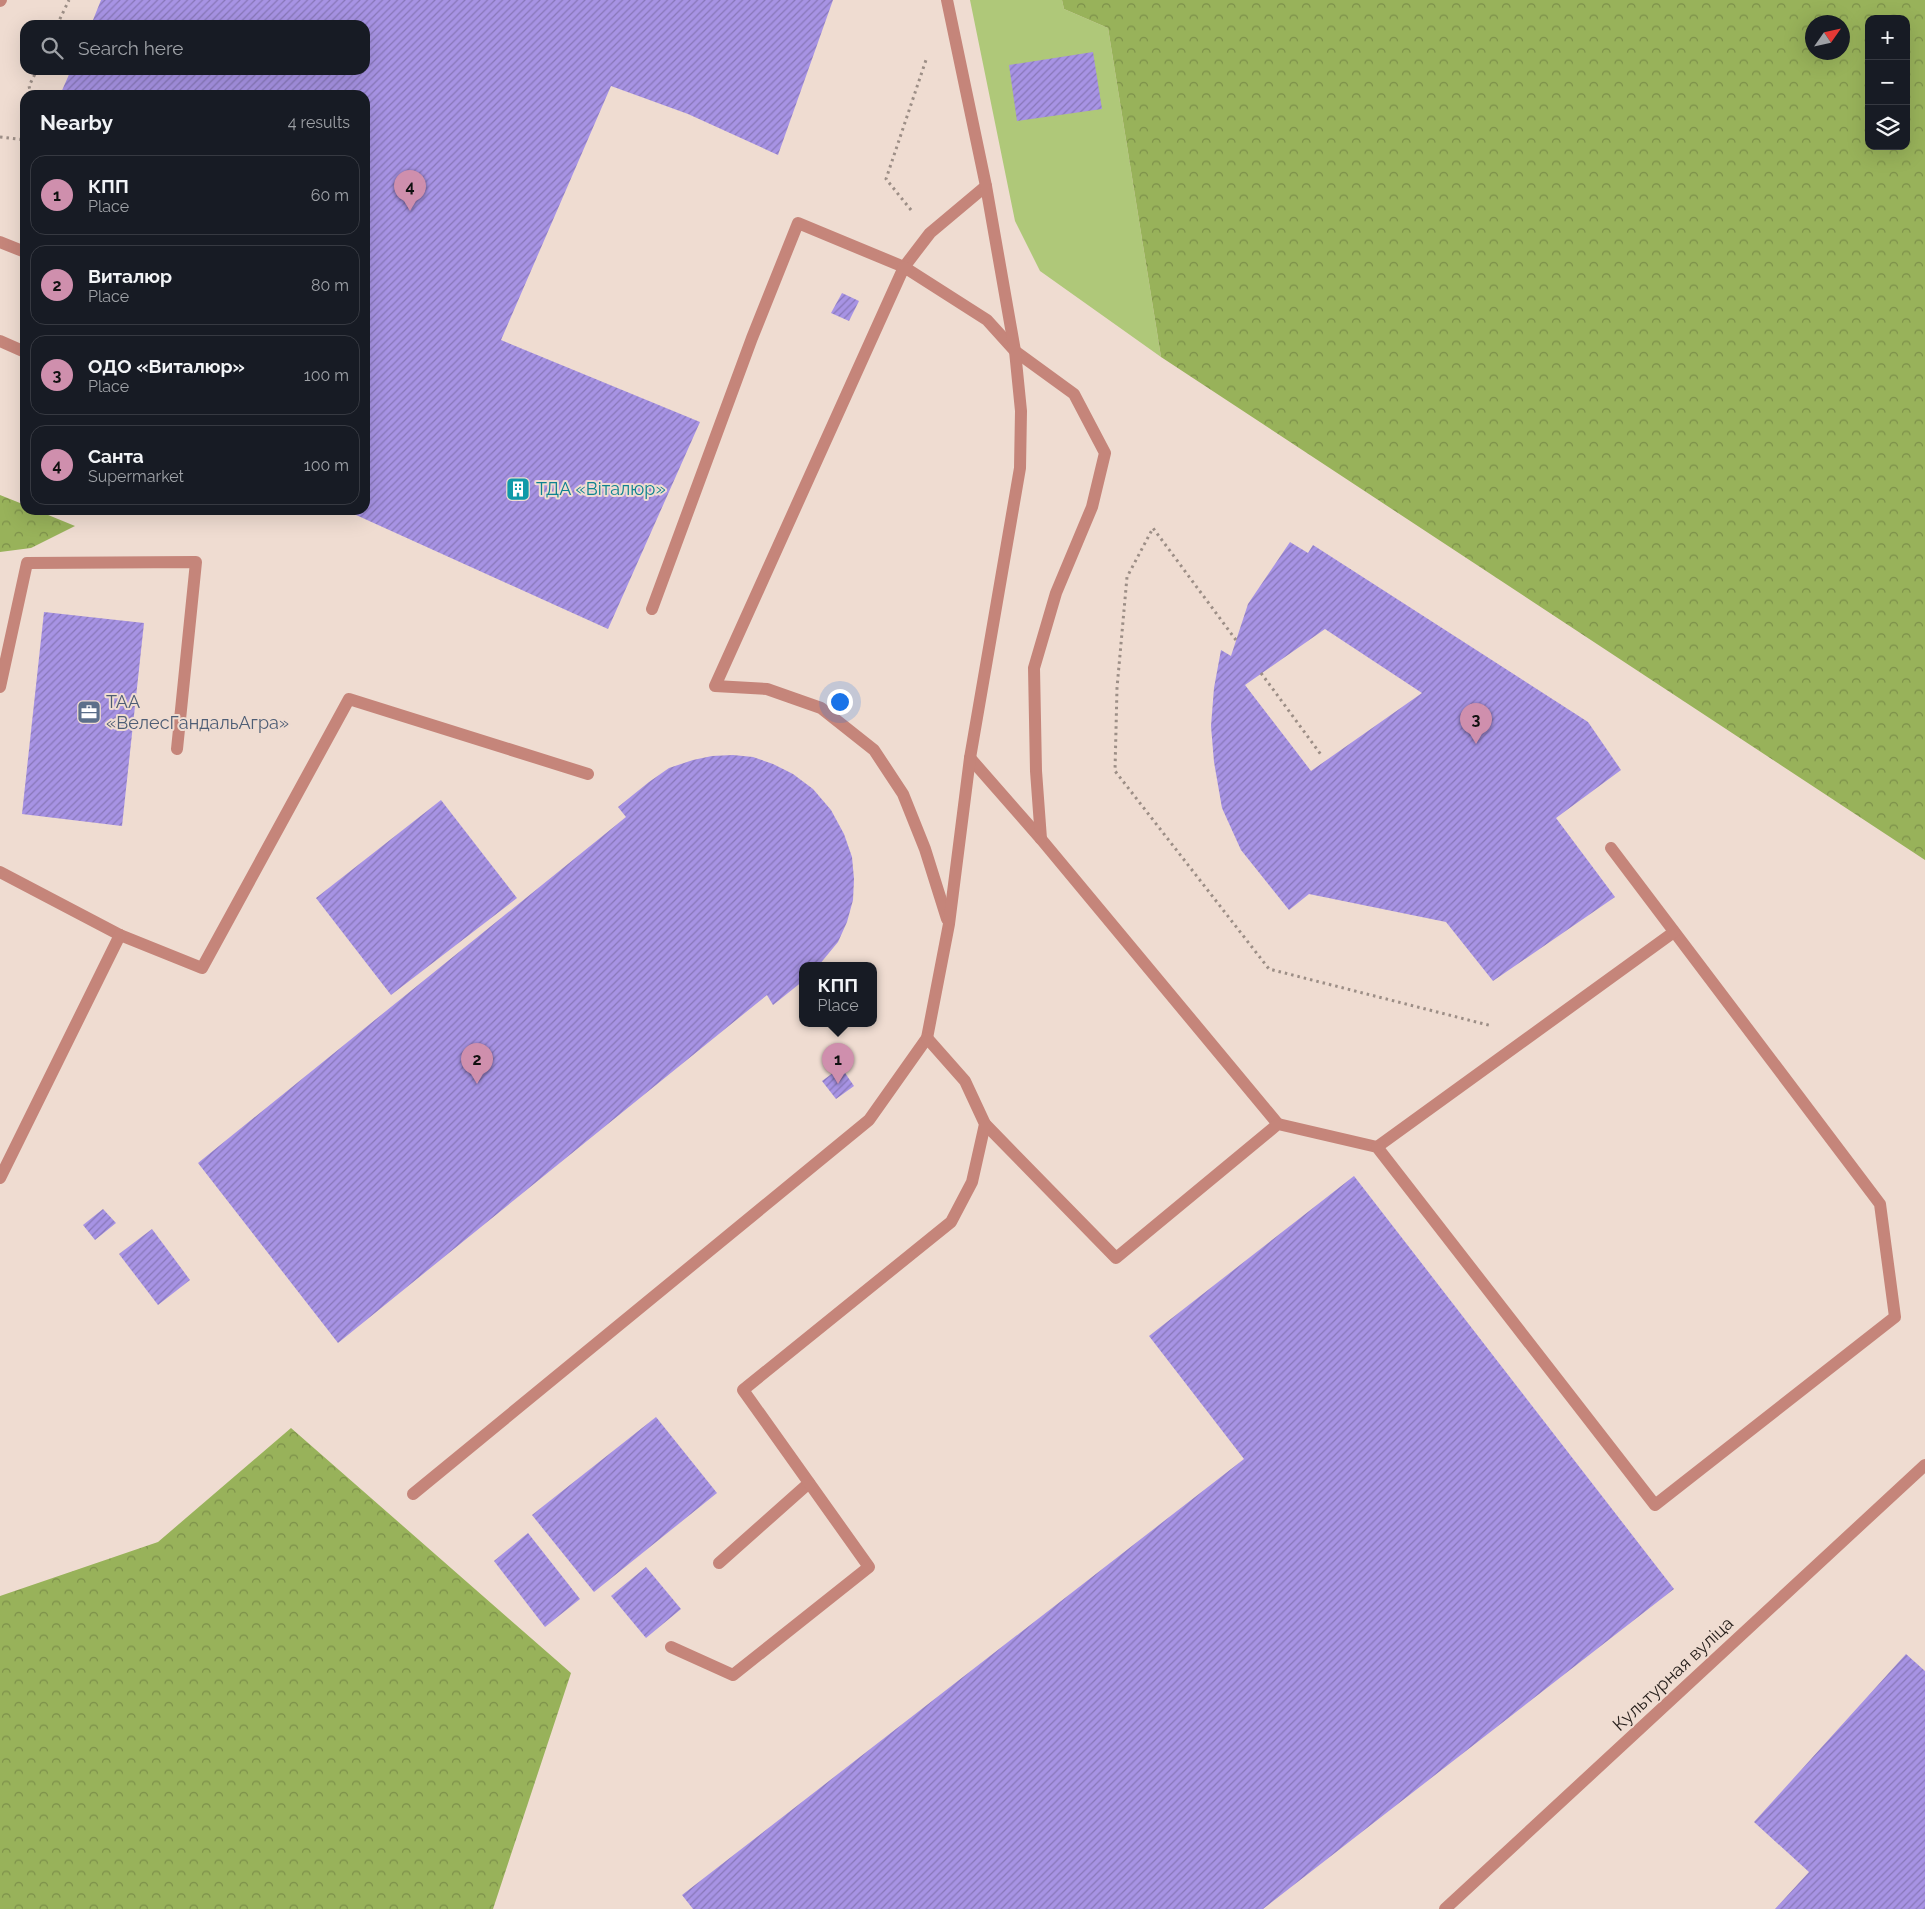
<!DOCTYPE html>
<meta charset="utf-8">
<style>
:root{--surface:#171b24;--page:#20242c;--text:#f1f3f6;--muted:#9ea1a6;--line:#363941;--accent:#cf8fad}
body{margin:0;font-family:Raleway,sans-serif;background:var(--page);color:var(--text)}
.controls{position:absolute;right:15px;top:15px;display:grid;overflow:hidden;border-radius:10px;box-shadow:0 5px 20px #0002}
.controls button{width:45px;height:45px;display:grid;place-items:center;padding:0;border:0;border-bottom:1px solid var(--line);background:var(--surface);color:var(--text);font:25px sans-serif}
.compass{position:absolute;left:1805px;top:15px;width:45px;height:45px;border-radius:50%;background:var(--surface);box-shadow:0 5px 20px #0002;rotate:56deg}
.you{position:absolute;left:839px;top:701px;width:18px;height:18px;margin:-12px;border:4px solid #fff;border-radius:50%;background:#1a73e8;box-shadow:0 0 0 8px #1a73e833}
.badge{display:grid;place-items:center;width:32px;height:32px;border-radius:50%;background:var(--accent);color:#111;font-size:16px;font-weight:700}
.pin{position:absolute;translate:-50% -41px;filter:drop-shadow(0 1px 2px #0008)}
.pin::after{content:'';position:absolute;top:26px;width:18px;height:15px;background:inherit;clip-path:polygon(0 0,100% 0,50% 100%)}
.popup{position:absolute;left:799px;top:962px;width:78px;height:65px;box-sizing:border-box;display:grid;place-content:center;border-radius:10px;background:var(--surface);filter:drop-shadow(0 1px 4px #0005);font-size:16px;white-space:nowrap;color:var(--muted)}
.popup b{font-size:19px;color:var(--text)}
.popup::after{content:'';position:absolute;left:50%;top:100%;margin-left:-10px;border:10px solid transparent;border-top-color:var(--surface)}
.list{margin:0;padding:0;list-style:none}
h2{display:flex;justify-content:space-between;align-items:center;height:65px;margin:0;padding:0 20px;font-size:21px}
h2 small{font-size:16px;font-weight:400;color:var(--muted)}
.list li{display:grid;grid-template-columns:32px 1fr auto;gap:15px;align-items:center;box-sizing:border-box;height:80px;margin:0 10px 10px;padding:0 10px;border:1px solid var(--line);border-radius:15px}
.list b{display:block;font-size:19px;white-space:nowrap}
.list p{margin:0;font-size:16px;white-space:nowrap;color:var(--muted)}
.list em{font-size:16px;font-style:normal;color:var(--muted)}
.icon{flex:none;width:28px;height:28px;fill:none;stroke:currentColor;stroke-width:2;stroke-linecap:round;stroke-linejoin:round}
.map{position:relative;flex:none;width:1925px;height:1909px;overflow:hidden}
.search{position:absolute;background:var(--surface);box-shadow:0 5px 20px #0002;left:20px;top:20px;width:350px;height:55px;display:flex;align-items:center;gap:12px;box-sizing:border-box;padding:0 18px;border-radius:15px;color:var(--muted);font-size:19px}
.panel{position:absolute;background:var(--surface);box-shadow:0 5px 20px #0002;left:20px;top:90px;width:350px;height:425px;border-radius:15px}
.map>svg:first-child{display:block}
.grass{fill:#afc879}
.forest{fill:url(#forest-crowns);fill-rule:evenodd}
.building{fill:url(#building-hatch);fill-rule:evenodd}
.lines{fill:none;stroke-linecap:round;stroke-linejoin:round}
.path{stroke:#9c8e86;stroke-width:3;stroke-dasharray:2.5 4;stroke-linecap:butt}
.service{stroke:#c5857a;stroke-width:12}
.minor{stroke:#c5857a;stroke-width:12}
.labels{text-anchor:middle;stroke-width:4;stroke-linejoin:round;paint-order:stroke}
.culture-label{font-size:18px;fill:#0d838f;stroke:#efdcd1;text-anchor:start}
.service-label{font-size:18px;fill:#4e5e75;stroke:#efdcd1;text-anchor:start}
.street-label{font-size:18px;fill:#241d19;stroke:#efdcd1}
</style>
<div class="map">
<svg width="1925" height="1909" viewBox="0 0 1925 1909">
<defs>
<pattern id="forest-crowns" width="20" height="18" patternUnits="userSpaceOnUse" patternTransform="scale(1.25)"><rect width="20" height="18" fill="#98b25a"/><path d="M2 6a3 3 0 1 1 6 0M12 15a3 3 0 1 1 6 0" fill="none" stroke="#7c904a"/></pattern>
<pattern id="building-hatch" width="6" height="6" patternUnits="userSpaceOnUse" patternTransform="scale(1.25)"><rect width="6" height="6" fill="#a793e4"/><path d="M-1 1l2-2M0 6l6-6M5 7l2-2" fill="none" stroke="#8877b8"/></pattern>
</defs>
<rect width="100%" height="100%" fill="#efdcd1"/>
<!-- grass -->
<polygon class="grass" points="970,0 1062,0 1064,9 1108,28 1161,357 1040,271 1015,221"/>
<!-- forest -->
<g class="forest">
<path d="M 1062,0 L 1925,0 L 1925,860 L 1161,357 L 1108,28 L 1064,9 ZM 1869,19 L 1906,19 L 1906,146 L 1869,146 ZM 1812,22 L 1842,22 L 1842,52 L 1812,52 Z"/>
<polygon points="0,495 25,505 25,510 36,510 75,526 31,548 0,552"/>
<polygon points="291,1428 571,1673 493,1909 0,1909 0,1596 158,1542"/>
</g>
<!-- building -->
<g class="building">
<polygon points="101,0 833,0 778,155 688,114 611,86 501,340 700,422 608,629 345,510 365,510 365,95 60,95 71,70 365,70 365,25 91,25"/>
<polygon points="1093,52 1102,109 1017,121 1009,65"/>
<polygon points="842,293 859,301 849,321 831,313"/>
<path d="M 1290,542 L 1308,553 L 1313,545 L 1588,722 L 1621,770 L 1556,818 L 1615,897 L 1493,981 L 1446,922 L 1309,894 L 1289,910 L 1241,850 L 1222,808 L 1214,762 L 1211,726 L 1214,688 L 1221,650 L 1231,656 L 1248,604 ZM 1325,629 L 1422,693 L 1311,771 L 1245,685 Z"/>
<polygon points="44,612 144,623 122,826 22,814"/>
<polygon points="733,755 753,757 773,764 793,774 813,789 831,810 844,834 852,857 854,879 853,900 847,922 838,942 819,965 803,965 803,981 773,1005 767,995 338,1343 198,1163 626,817 618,807 649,782 669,768 693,760 712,756"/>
<polygon points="441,800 517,898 391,995 316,898"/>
<polygon points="841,1067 854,1086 836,1099 822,1081"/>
<polygon points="1354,1176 1674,1589 1263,1909 693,1909 682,1895 1244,1459 1149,1336"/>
<polygon points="103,1209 116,1223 95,1240 83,1225"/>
<polygon points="152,1229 190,1280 158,1305 119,1254"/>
<polygon points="656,1417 717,1493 594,1592 532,1515"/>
<polygon points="528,1533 580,1599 545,1627 494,1561"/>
<polygon points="646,1567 681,1609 646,1638 611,1596"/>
<polygon points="1906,1654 1925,1671 1925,1909 1775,1909 1809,1872 1754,1822"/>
</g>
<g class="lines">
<!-- path -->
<g class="path">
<polyline points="57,25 69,0"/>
<polyline points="31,95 29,86 37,70"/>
<polyline points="0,137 25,140"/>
<polyline points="911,210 886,179 927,57"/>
<polyline points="1236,640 1153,528 1127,577 1117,688 1115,771 1269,969 1492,1026"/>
<polyline points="1261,673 1322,756"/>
</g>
<!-- service -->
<g class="service">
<polyline points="0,1 1,0"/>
<polyline points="0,242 25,252"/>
<polyline points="0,341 25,352"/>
<polyline points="652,609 752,338 798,223 904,267 930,233 986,186"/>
<polyline points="0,687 27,563 196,562 177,749"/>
<polyline points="970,758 1041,839 1278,1124"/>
<polyline points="0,872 120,935 202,968 349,699 588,774"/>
<polyline points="947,919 925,849 903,794 874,750 821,708 767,689 715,686 904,267 987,320 1015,351 1074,394 1105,453 1092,507 1056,593 1034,668 1036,771 1041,839"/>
<polyline points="985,1124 1116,1258 1278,1124 1377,1147 1655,1505 1895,1317 1880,1204 1611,848"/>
<polyline points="1377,1147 1674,932"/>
<polyline points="0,1178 120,935"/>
<polyline points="413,1494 869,1120 927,1038 949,924 970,758 1020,468 1021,411 1015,351 986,186 947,0"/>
<polyline points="719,1563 809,1483"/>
<polyline points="671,1647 733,1675 869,1567 743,1390 951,1222 972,1182 985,1124 965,1081 927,1038"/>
</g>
<!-- minor -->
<polyline class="minor" points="1445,1909 1925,1465"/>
</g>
<!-- icons -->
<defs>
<g id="building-square" transform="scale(1.25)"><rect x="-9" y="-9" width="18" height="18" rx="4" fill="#0f9aa8" stroke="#efdcd1"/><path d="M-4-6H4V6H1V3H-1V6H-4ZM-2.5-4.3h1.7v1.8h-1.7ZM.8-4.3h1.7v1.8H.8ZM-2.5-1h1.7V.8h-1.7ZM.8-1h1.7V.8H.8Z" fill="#fff"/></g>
<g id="office-square" transform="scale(1.25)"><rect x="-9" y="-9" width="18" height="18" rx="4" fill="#5c6f8a" stroke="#efdcd1"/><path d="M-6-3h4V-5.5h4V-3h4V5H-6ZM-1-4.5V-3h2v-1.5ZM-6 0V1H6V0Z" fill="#fff"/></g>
</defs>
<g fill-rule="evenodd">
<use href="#building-square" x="518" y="489"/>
<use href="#office-square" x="89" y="712"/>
</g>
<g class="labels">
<!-- culture labels -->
<g class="culture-label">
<text x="536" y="495">ТДА «Віталюр»</text>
</g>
<!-- service labels -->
<g class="service-label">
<text x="106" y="708">ТАА<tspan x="106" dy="21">«ВелесГандальАгра»</tspan></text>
</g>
<!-- street labels -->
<g class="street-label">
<text transform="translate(1673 1674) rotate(-43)" y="6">Культурная вуліца</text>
</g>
</g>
</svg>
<div class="controls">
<button>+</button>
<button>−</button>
<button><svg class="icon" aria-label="layers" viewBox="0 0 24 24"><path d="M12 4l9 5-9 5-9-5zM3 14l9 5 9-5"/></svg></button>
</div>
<svg class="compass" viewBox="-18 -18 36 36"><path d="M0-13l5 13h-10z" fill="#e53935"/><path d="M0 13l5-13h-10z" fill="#9ea1a6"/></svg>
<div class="you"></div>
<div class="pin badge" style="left:838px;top:1084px">1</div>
<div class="popup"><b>КПП</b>Place</div>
<div class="pin badge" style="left:477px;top:1084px">2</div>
<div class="pin badge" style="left:1476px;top:744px">3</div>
<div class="pin badge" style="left:410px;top:211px">4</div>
<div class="search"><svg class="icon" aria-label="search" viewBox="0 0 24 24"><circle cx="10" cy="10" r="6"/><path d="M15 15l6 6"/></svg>Search here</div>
<section class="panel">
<h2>Nearby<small>4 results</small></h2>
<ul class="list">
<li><span class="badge">1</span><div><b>КПП</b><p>Place</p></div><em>60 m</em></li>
<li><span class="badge">2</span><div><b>Виталюр</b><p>Place</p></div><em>80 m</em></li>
<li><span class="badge">3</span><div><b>ОДО «Виталюр»</b><p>Place</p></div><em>100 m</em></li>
<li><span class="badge">4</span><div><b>Санта</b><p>Supermarket</p></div><em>100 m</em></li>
</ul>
</section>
</div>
